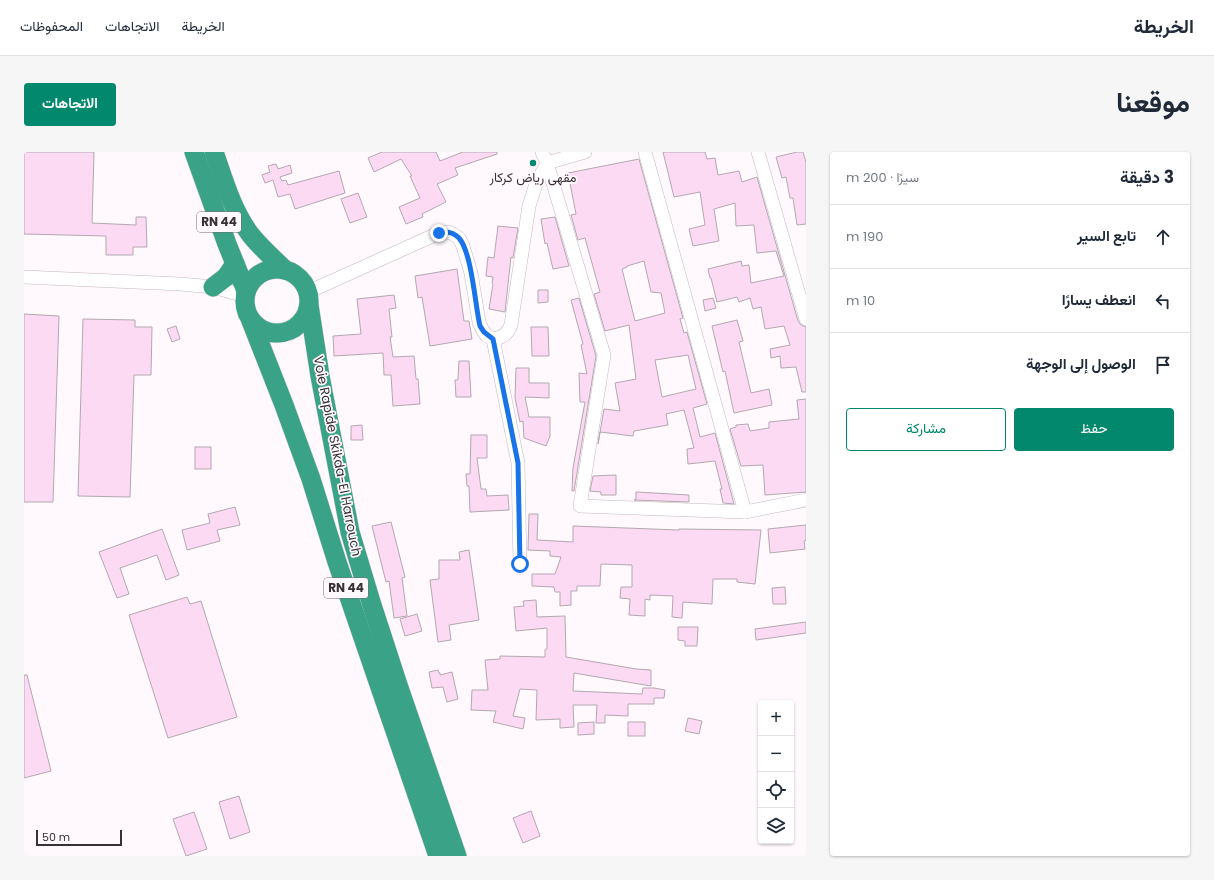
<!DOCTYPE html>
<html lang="ar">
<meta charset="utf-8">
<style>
:root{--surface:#fff;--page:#f6f6f7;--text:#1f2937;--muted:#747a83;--line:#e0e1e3;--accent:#02886c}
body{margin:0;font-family:Poppins,Vazirmatn,sans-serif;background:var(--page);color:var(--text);direction:rtl}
.controls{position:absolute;right:12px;bottom:12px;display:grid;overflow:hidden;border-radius:4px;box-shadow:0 1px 3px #0004}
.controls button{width:36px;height:36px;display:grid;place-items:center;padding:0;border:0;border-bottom:1px solid var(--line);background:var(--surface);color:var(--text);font:20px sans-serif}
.scale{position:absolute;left:12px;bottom:10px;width:86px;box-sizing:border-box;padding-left:4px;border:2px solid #353134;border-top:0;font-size:11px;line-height:14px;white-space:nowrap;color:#353134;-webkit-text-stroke:3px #fff8fd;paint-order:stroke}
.stop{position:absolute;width:12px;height:12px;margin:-9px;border:3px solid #1a73e8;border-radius:50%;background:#fff}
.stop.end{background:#1a73e8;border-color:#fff;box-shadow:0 1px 4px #0008}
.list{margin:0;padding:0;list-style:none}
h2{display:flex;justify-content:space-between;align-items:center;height:52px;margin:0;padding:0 16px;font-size:17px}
h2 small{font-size:13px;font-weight:400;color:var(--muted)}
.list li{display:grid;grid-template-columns:26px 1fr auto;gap:12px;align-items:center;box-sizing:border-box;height:64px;padding:0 16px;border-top:1px solid var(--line)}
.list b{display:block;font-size:15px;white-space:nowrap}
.list em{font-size:13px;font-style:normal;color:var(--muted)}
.actions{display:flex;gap:8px;padding:12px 16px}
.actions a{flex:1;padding:9px 0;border:1px solid var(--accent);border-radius:4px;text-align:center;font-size:14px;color:var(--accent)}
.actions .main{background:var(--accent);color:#fff}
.icon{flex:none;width:22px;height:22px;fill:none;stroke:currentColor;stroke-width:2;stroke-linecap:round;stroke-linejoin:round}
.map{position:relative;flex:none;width:782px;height:704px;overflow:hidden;direction:ltr;border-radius:4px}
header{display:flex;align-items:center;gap:24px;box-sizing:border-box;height:56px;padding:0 20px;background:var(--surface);border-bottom:1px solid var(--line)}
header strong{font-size:19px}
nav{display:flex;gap:22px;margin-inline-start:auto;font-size:14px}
.intro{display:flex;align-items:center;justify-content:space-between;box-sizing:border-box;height:96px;padding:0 24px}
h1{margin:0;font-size:28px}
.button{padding:10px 18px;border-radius:4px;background:var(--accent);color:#fff;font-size:14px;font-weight:700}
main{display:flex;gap:24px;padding:0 24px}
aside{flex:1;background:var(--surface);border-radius:4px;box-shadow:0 1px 3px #0004}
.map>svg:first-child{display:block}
.building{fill:#fddaf4;stroke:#b3a8b0;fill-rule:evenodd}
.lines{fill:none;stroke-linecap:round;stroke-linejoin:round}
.minor-casing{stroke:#c4b8c1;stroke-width:14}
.highway-casing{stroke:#d7d6d6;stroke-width:20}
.minor{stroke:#fff;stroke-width:13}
.highway{stroke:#3aa387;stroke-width:19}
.route{stroke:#1a73e8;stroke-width:5}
.poi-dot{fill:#02886c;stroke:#fff8fd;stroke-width:1.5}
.labels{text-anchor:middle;stroke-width:3.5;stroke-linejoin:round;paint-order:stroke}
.shield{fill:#fff8fd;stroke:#726d70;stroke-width:1}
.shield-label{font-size:12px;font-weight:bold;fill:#353134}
.poi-label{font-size:13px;fill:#353134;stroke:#fff8fd}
.street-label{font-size:13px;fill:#353134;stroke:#fff8fd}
</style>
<header>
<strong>الخريطة</strong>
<nav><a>الخريطة</a><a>الاتجاهات</a><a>المحفوظات</a></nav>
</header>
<div class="intro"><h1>موقعنا</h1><a class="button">الاتجاهات</a></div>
<main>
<aside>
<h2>3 دقيقة<small>سيرًا · 200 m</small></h2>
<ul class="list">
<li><svg class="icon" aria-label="ahead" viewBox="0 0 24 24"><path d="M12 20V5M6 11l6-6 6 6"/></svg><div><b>تابع السير</b></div><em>190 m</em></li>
<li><svg class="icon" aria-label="left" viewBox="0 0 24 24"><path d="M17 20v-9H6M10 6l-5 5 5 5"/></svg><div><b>انعطف يسارًا</b></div><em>10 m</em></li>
<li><svg class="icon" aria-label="arrive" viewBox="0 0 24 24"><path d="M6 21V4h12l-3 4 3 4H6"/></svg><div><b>الوصول إلى الوجهة</b></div></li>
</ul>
<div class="actions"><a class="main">حفظ</a><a>مشاركة</a></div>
</aside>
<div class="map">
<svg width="782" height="704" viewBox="0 0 782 704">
<rect width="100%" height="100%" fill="#fff8fd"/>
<!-- building -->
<g class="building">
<polygon points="0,0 70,0 68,71 112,73 112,65 122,65 123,95 109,95 109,103 82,103 82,84 0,82"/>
<polygon points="358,0 412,0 416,9 439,0 473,0 473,2 431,16 434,23 413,32 422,50 398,62 399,65 382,72 375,55 396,46 386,24 388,24 377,7 350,20 344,6"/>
<polygon points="639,0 681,0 683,7 691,6 694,23 715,19 718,30 733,25 774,169 777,173 782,175 782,240 778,240 772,215 757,216 756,204 747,206 746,197 766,193 760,174 741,177 737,155 729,157 726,146 715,150 713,145 693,150 687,126 686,126 684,117 717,109 718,114 725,113 727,131 760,124 752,99 733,101 730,73 712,74 711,51 690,57 695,89 669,94 665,77 681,73 676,40 650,45"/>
<polygon points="773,0 779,0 782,10 782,72 773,73 769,46 766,46 762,25 758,26 752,5"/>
<path d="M 615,7 L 659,166 L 656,167 L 660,181 L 663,180 L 683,252 L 669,256 L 676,285 L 691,281 L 710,352 L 699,351 L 696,337 L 698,337 L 691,309 L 664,312 L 663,297 L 670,296 L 660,258 L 642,262 L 644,273 L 610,279 L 609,284 L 576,280 L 574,292 L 580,257 L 596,259 L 591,231 L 612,227 L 605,173 L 581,179 L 570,142 L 576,140 L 561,86 L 554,88 L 547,63 L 552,62 L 544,21 ZM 620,109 L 627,140 L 637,141 L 641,161 L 611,169 L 598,117 L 603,115 L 603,114 ZM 664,203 L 672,237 L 638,245 L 631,208 Z"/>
<polygon points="252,12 254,17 266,13 268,21 256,25 258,29 262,28 264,33 315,19 321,41 271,57 266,42 254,45 249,28 241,31 238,23 246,20 244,14"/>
<polygon points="334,41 343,65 326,71 317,47"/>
<polygon points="531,65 545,114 529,117 523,91 521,92 517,67"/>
<polygon points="474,74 494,76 489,106 487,105 481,160 465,157 469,132 468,131 469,125 462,124 464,105 470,106"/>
<polygon points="433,117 440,169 445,169 448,187 406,194 398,145 394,146 391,124"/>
<polygon points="514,138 524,138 524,150 514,151"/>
<polygon points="370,143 372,156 365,157 368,185 366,185 369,205 390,204 392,227 394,227 396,252 369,254 367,223 360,223 359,201 310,204 309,184 337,182 333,147"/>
<polygon points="555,146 572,204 550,339 548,339 549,316 561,250 556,250 555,221 563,222 557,193 559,192 547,148"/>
<polygon points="689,146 692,156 681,159 679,148"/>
<polygon points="0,162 35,164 29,350 0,350"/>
<polygon points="59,167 111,168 111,175 128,175 127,223 110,223 106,345 54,344"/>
<polygon points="713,168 719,189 715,190 727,241 745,237 748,253 710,261 701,219 699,220 688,174"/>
<polygon points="152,174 156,187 148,190 143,177"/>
<polygon points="507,175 524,175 525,204 508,204"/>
<polygon points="435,209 445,209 447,245 432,245 431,228 434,228"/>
<polygon points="492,216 505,216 505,231 525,231 525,246 501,245 505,265 526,265 526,284 522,294 500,286 499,269 496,270 491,246"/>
<polygon points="782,247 782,340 741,343 739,313 717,314 706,277 712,275 712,273 724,272 726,279 745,276 745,270 775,267 773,248"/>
<polygon points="338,273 339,288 327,288 327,274"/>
<polygon points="447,283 463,283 463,306 453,306 457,337 462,337 463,344 484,343 485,358 446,360 445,334 443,334 442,322 446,322"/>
<rect x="171" y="295" width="16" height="22"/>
<polygon points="592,323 592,343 577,343 577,340 566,339 569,324"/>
<polygon points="612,340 665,343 665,350 610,348 612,348"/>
<polygon points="211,355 216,373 193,378 196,389 163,398 158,378 186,371 184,362"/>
<polygon points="505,362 514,362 513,388 549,390 549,374 655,378 655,377 737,378 731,432 713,430 713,427 689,427 688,452 659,450 658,466 648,465 649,444 626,443 626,448 621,447 621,464 605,463 606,447 596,446 597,435 608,435 608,413 577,412 576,434 553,434 553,439 547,439 547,453 536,454 536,440 531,440 530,435 508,434 508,422 531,422 537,405 526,404 526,399 504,398"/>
<polygon points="367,370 381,425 378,426 383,464 370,466 365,429 362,430 348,374"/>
<polygon points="782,373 782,388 780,389 781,397 746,401 744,377"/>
<polygon points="138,377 155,423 142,428 133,403 96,416 105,442 93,446 75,400"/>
<polygon points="445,398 455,468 425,473 427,488 414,490 406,428 415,427 415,408 436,408 435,400"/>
<polygon points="761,435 762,452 749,452 748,436"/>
<polygon points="163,445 166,452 177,449 213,565 144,586 105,463"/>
<polygon points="512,448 513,465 541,464 542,505 612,517 627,518 627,534 550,521 549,539 618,542 619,536 630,536 641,538 640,546 630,546 630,552 604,552 604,564 581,563 581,571 572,571 573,553 549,553 550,575 536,576 536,567 512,568 513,538 496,537 489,564 501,566 499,577 469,570 472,559 447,558 448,538 464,538 461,508 476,507 476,504 521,505 521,498 523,497 523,476 492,479 490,455 500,454 499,449"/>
<polygon points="393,462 398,479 381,484 376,467"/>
<polygon points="782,470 782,481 732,488 731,477"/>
<polygon points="654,475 674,475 673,494 661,494 661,489 654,488"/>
<polygon points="414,518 415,521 416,521 416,523 428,520 434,547 423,550 419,535 408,536 405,520"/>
<polygon points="0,523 3,523 27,619 0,626"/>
<polygon points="664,566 678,569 675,582 661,579"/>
<polygon points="570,570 570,582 554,583 554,571"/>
<rect x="604" y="570" width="17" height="14"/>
<polygon points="215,644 226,680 206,687 195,650"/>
<polygon points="507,659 516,684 499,691 489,666"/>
<polygon points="170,660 183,697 162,704 149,667"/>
</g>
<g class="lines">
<!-- minor casing -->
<g class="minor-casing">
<g id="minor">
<polyline points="518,0 523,11 580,203 556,354 721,360 782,348"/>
<polyline points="621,0 721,360"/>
<polyline points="734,0 782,167"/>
<polyline points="0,125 156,132 189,135 221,144"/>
<path d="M 284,140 L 415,81 L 424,80 L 429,82 L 435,86 L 439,94 L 447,121 L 455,170 L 458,177 L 462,183 L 469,187 C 478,186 484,182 487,173 L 505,54 L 512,32 L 523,11 L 561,0"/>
<polyline points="469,187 494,311 496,412"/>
</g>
</g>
<!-- highway casing -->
<g class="highway-casing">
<g id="highway">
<polyline points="170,0 203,92 222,139"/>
<path d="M 190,0 C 200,28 208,58 226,82 C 236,95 249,106 261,118"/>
<circle cx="253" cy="149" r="32"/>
<polyline points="189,135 202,125 211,112"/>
<polyline points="285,153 296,224 326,380 347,450 374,533 433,704"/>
<polyline points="227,169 260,253 287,327 313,410 414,704"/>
</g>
</g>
<!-- minor -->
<use href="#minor" class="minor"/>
<!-- highway -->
<use href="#highway" class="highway"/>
</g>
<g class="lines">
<!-- route -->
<path class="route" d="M 415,81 C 422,79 429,80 435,86 C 448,101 451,153 456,174 L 460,180 L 469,187 L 494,311 L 496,412"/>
</g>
<!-- markers -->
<circle class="poi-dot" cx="509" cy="11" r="4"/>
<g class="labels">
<!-- shield labels -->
<g class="shield">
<rect x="173" y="60" width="44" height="20" rx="3"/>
<rect x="300" y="426" width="44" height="20" rx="3"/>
</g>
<g class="shield-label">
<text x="195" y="74">RN 44</text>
<text x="322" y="440">RN 44</text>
</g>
<!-- poi labels -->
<g class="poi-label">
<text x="509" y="30">مقهى رياض كركار</text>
</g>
<!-- street labels -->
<g class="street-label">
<text transform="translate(314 304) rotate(79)" y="5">Voie Rapide Skikda-El Harrouch</text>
</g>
</g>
</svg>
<div class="controls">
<button>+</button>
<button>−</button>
<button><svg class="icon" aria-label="locate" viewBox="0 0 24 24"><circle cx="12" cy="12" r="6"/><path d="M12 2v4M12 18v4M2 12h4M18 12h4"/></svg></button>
<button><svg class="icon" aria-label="layers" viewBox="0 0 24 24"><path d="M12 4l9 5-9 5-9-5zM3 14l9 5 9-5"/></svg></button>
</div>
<div class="scale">50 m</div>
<div class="stop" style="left:496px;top:412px"></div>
<div class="stop end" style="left:415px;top:81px"></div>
</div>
</main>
